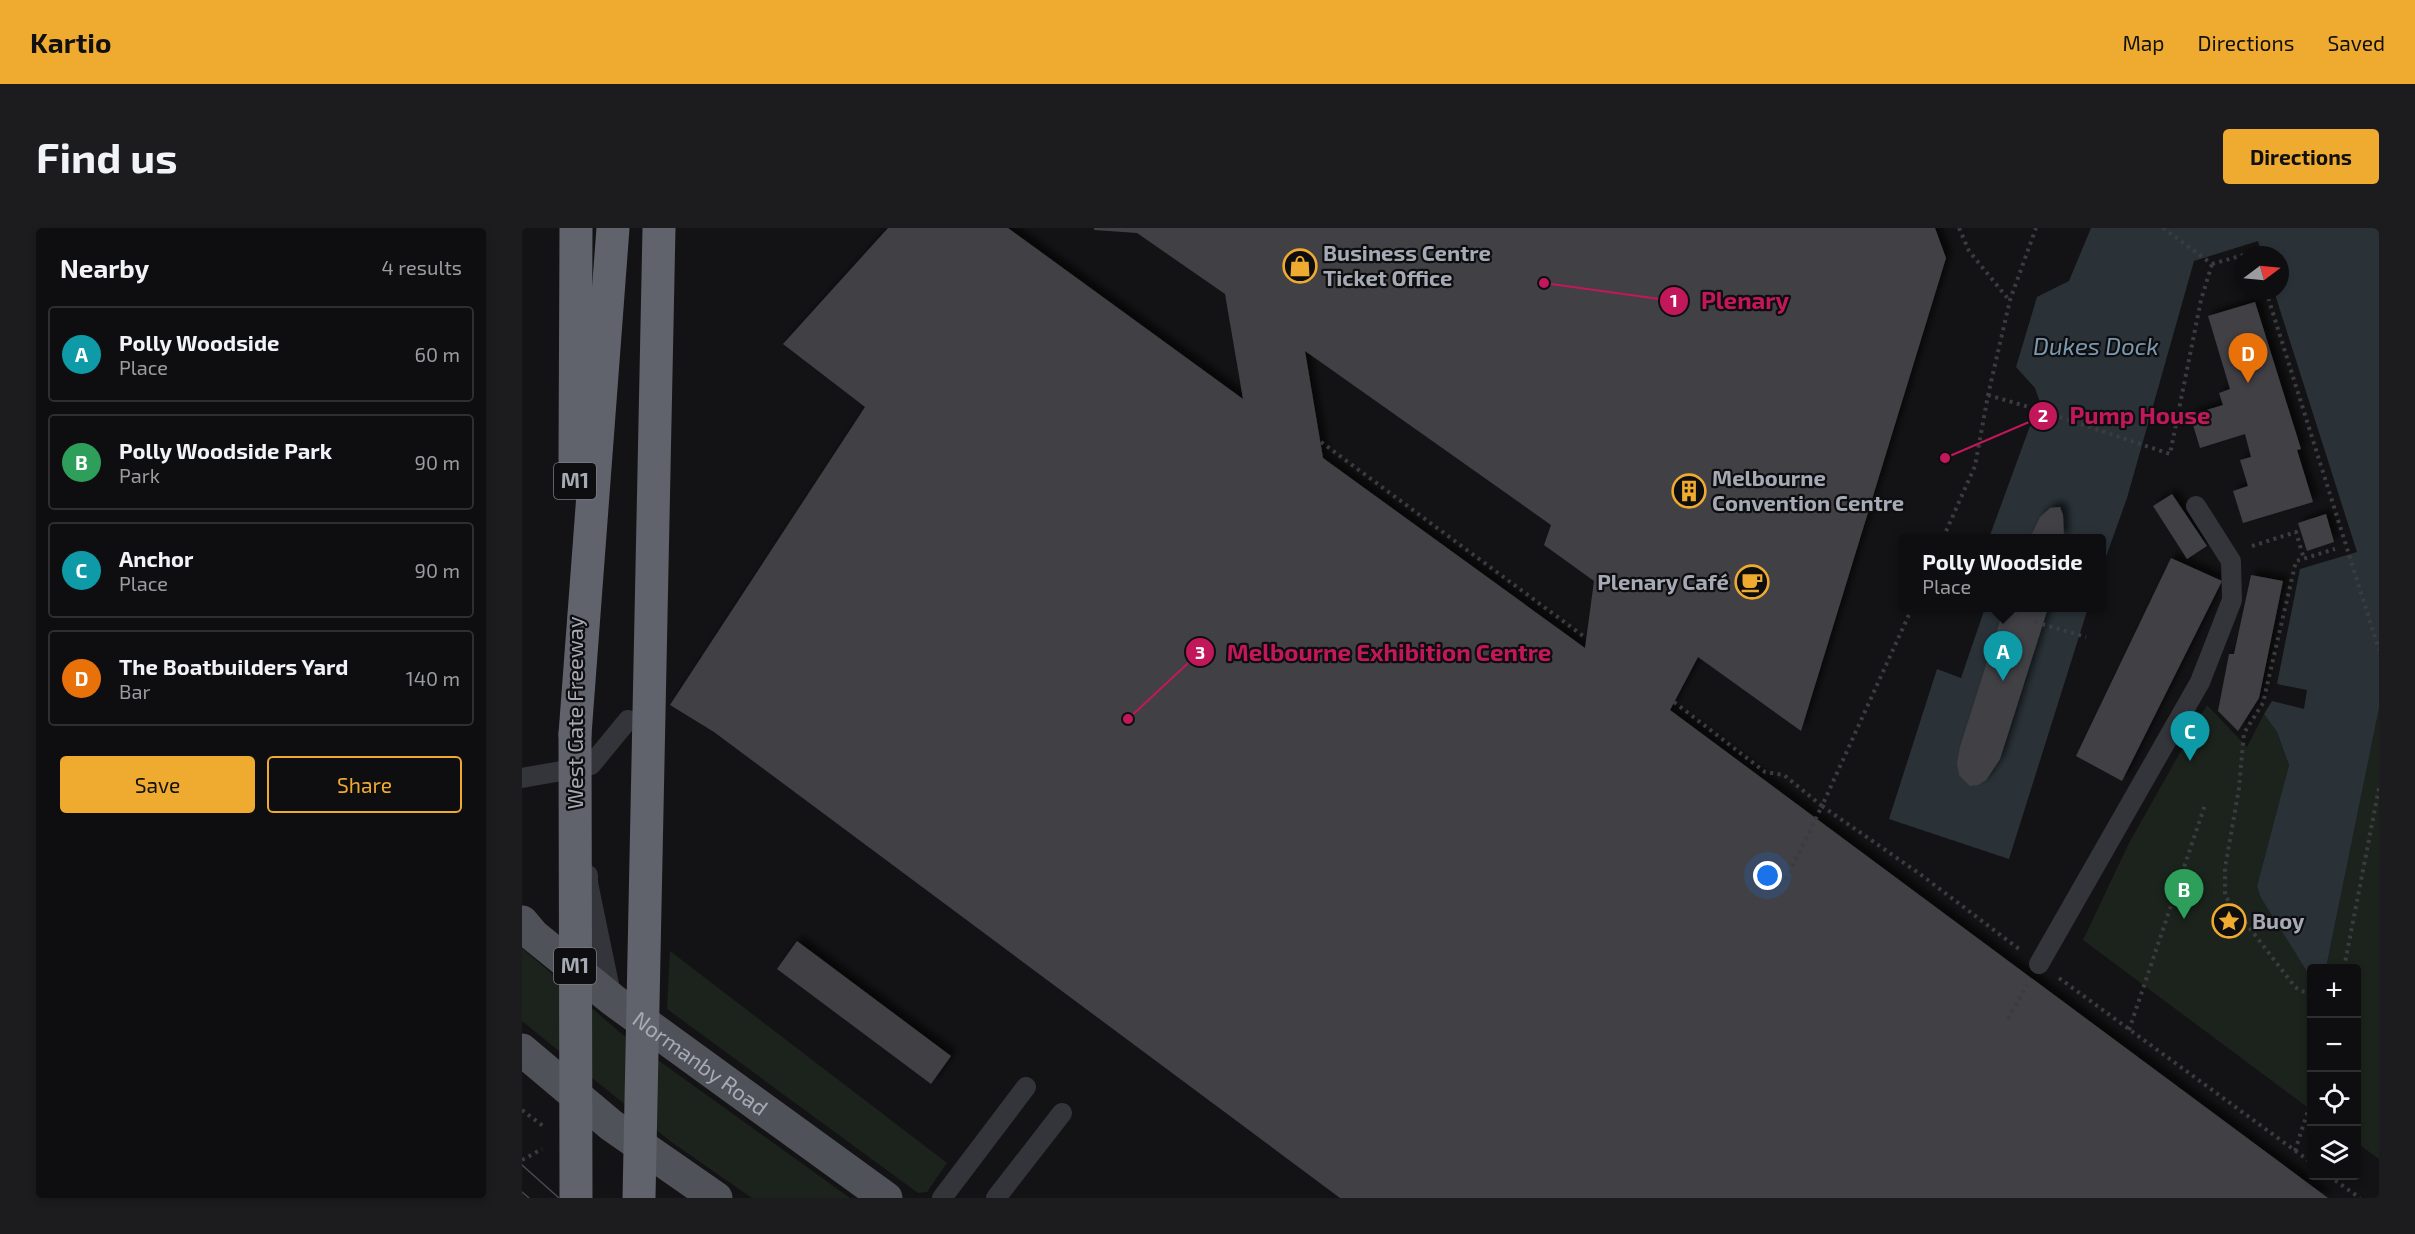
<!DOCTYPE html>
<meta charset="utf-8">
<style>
:root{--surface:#0e0e10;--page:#1c1c1e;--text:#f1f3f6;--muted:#9b9c9f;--line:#2e2e30;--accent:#efaa30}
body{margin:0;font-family:"Exo 2",sans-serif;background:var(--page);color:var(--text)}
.controls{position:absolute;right:18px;bottom:18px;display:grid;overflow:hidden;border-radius:6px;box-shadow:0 3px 9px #0003}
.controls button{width:54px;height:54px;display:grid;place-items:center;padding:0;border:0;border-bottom:2px solid var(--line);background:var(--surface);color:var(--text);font:30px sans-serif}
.compass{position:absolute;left:1713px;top:18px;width:54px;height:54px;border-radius:50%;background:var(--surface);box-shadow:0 3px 9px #0003;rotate:74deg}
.you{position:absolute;left:1246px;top:648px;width:21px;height:21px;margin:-15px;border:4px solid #fff;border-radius:50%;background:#1a73e8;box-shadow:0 0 0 9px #1a73e833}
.badge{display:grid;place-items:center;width:39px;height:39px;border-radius:50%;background:var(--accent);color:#fff;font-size:20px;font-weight:700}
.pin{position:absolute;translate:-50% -50px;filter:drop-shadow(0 2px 3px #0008)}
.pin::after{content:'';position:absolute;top:32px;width:21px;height:18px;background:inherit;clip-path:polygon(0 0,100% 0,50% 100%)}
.popup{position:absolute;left:1377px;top:306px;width:207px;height:78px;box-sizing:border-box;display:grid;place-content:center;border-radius:6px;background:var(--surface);filter:drop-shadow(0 2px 4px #0005);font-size:20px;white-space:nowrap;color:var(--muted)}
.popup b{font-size:22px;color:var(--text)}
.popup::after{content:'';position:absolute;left:50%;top:100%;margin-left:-12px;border:12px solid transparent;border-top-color:var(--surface)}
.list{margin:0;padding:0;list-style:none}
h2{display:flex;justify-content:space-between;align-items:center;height:78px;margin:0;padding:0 24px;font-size:26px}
h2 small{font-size:20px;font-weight:400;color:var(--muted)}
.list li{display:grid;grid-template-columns:39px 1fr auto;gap:18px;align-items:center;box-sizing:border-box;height:96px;margin:0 12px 12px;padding:0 12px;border:2px solid var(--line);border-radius:6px}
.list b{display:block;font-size:22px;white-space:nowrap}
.list p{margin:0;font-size:20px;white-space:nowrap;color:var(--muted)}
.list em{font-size:20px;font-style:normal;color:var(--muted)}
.actions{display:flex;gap:12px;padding:18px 24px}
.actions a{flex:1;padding:14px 0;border:2px solid var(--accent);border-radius:6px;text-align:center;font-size:21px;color:var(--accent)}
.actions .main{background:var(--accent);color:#111}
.icon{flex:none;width:33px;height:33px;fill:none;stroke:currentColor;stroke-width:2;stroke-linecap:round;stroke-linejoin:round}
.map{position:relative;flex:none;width:1857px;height:970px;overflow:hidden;border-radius:6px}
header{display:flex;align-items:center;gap:36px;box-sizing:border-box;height:84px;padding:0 30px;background:var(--accent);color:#111}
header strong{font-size:28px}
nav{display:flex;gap:33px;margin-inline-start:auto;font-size:21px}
.intro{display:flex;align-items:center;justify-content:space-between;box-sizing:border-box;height:144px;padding:0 36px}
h1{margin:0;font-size:42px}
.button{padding:15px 27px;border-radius:6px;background:var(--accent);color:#111;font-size:21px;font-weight:700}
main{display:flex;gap:36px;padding:0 36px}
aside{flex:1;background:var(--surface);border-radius:6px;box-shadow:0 3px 9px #0003}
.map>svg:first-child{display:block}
.green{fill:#1b231c}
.water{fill:#2a3238}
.building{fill:#3f4045;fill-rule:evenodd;filter:url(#shadow)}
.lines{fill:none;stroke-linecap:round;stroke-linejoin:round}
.path{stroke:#3a3c41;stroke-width:4;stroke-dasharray:3 4.5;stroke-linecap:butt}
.service{stroke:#34353a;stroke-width:20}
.primary{stroke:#505259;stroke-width:33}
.motorway{stroke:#60636b;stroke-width:33}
.tram{stroke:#47494f;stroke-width:1.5}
.motorway-bridge{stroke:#60636b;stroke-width:33}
.labels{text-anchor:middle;stroke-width:4.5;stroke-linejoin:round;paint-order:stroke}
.shield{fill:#0e0e10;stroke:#787b84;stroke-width:1.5}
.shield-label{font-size:21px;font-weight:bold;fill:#a5aab5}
.poi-label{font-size:22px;font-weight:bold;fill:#a5aab5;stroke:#0e0e10;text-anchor:start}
.street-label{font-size:22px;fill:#a5aab5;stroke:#0e0e10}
.water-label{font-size:24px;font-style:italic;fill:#7c99b0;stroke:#0e0e10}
.leader{fill:none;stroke:#c2185b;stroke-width:2}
.callout-dot{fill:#c2185b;stroke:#0e0e10;stroke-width:2}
.mark-label{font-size:18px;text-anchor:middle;font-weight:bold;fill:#fff}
.callout-label{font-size:24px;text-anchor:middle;font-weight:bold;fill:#c2185b;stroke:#0e0e10;stroke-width:4.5;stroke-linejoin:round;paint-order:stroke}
</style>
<header>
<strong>Kartio</strong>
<nav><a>Map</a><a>Directions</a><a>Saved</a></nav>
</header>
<div class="intro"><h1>Find us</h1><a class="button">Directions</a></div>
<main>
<aside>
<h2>Nearby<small>4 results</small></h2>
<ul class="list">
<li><span class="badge" style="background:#0f9aa8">A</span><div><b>Polly Woodside</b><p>Place</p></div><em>60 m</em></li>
<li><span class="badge" style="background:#2e9e5b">B</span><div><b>Polly Woodside Park</b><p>Park</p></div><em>90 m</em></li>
<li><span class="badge" style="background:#0f9aa8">C</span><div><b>Anchor</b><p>Place</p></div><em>90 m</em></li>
<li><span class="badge" style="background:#e8710a">D</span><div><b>The Boatbuilders Yard</b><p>Bar</p></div><em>140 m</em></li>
</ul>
<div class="actions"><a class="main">Save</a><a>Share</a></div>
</aside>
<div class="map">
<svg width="1857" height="970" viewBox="0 0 1857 970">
<defs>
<filter id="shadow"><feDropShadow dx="5.5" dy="-5.5" stdDeviation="3" flood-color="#0009"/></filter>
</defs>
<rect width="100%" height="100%" fill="#131315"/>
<!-- green -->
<g class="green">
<polygon points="1685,477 1725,519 1742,486 1755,504 1767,537 1735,658 1739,670 1789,750 1789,882 1561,712 1607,615"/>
<polygon points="1857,480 1857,931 1835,915 1834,740 1804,740"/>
<polygon points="0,720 101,807 328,970 230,970 148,913 0,793"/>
<polygon points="148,723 425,935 405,964 396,965 145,781"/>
</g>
<!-- water -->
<g class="water">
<polygon points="1569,0 1857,0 1857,480 1804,740 1790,740 1789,750 1739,670 1735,658 1767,537 1755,504 1742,486 1750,473 1782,481 1785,462 1755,456 1778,341 1835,324 1752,63 1758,63 1758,27 1740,27 1736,13 1672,33 1605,270 1580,340 1580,310 1467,310 1512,187 1519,177 1513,160 1494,139 1515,69 1547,53"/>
<polygon points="1463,380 1566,380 1487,631 1367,591 1415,441 1439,450"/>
</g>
<!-- building -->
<g class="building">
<path d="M 366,0 L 486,0 L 721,171 L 703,66 L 615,5 L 572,2 L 572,0 L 1413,0 L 1424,30 L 1279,503 L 1176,429 L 1148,482 L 1806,970 L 818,970 L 192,504 L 148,477 L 343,179 L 261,116 ZM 783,123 L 1029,297 L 1022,317 L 1072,353 L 1063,420 L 801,230 Z"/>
<polygon points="1733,74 1779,221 1775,222 1791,274 1721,295 1711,263 1726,258 1718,232 1729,229 1723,206 1678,220 1668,187 1701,177 1697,165 1708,161 1686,88"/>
<polygon points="1650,266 1685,318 1665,331 1631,278"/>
<polygon points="1538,279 1541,287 1542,310 1508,310 1518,289 1528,280"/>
<polygon points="1804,286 1812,314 1785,323 1776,295"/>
<polygon points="1649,330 1700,353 1600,553 1554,528"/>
<polygon points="1729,347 1761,353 1737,470 1716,503 1696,483 1707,426 1712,426"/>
<polygon points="1482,380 1526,380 1478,531 1464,552 1456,557 1448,558 1437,547 1435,535 1438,519"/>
<polygon points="275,713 429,828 409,856 255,741"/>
</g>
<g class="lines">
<!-- path -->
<g class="path">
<polyline points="1437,0 1447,23 1487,72"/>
<polyline points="1641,0 1690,36"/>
<polyline points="1690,36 1732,24 1733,27"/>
<polyline points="1744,63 1857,422"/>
<polyline points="1466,167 1517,182 1648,226 1679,72 1690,36"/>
<polyline points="799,214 1064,410"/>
<polyline points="1421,310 1453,238 1466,167 1488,72 1514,0"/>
<polyline points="1730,318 1774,304 1782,331"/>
<polyline points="1390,380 1300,578 1398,646 1497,721"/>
<polyline points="1470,380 1486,385"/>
<polyline points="1513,394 1564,409"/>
<polyline points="1152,474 1243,544 1262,547 1300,578 1263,653"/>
<polyline points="1822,740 1857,560"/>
<polyline points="1537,750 1790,935"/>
<polyline points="1790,765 1779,763 1773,759 1703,668 1703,640 1717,560 1722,505 1741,475 1774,333 1813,321"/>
<polyline points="1486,791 1505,757"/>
<polyline points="1607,802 1683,577"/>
<polyline points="0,882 21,898"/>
<polyline points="1773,923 1790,870"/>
<polyline points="0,932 20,921"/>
<polyline points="1807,948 1838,970"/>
</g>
<!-- service -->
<g class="service">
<polyline points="69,537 106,492"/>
<polyline points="0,550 62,539"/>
<polyline points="66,647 66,655 90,771"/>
<polyline points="1517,736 1678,454 1710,372 1709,333 1674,278"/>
<polyline points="420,970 504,859"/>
<polyline points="474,970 540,885"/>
</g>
<!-- primary -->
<g class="primary">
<path id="s1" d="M 0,694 L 11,707 L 91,772 L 364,970"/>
<polyline points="0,822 89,897 194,970"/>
</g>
<!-- motorway -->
<g class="motorway">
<polyline points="53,232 54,0"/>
<polyline points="53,506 91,0"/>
</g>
<!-- tram -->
<g class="tram">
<polyline points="0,937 37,970"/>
<polyline points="0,964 7,970"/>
</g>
<!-- motorway-bridge -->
<g class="motorway-bridge">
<polyline points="53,506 54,970"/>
<polyline points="117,970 137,0"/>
</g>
</g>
<!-- icons -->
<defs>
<g id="shop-ring" transform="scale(1.725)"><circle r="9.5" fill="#0e0e10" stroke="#efaa30" stroke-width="1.5"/><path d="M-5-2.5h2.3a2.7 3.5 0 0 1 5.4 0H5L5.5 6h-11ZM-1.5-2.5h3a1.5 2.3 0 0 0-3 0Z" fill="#efaa30"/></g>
<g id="building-ring" transform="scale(1.725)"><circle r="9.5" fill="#0e0e10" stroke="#efaa30" stroke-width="1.5"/><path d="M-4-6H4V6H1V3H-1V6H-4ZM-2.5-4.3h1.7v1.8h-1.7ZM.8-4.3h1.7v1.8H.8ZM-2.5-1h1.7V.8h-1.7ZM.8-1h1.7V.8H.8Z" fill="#efaa30"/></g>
<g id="cafe-ring" transform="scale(1.725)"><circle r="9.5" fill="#0e0e10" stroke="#efaa30" stroke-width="1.5"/><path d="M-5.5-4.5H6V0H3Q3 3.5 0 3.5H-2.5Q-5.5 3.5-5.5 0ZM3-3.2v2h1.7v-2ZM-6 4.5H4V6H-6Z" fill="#efaa30"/></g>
<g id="sight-ring" transform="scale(1.725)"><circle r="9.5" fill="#0e0e10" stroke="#efaa30" stroke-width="1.5"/><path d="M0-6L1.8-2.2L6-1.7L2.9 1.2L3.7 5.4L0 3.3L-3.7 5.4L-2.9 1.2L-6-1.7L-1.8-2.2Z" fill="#efaa30"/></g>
</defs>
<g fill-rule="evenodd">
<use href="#shop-ring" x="778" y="38"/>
<use href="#building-ring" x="1167" y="263"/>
<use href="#cafe-ring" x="1230" y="354"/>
<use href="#sight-ring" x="1707" y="693"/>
</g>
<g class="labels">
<!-- shield labels -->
<g class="shield">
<rect x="32" y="235" width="42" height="36" rx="4.5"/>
<rect x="32" y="720" width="42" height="36" rx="4.5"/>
</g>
<g class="shield-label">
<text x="53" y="260">M1</text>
<text x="53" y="745">M1</text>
</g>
<!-- poi labels -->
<g class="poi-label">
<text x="801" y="33">Business Centre<tspan x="801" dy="25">Ticket Office</tspan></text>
<text x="1190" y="258">Melbourne<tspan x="1190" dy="25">Convention Centre</tspan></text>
<text x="1207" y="362" text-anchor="end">Plenary Café</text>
<text x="1730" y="701">Buoy</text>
</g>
<!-- street labels -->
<g class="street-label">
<text transform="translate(53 485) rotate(-90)" y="8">West Gate Freeway</text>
<text dy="8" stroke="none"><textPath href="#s1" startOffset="228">Normanby Road</textPath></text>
</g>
<!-- water labels -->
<g class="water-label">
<text x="1574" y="127">Dukes Dock</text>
</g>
</g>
<!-- callouts -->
<path class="leader" d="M1022 55L1152 73M1423 230L1521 188M606 491L678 424"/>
<g class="callout-dot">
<circle cx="1022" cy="55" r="6"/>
<circle cx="1423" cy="230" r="6"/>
<circle cx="606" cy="491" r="6"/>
<circle cx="1152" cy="73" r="15"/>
<circle cx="1521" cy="188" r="15"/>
<circle cx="678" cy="424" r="15"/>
</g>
<g class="mark-label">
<text x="1152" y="79">1</text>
<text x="1521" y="194">2</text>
<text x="678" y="431">3</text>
</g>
<g class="callout-label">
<text x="1223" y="81">Plenary</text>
<text x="1618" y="196">Pump House</text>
<text x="867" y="433">Melbourne Exhibition Centre</text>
</g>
</svg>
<div class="controls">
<button>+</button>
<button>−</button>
<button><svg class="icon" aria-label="locate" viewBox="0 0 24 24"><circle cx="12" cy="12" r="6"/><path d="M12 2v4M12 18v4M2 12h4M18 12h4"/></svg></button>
<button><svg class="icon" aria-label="layers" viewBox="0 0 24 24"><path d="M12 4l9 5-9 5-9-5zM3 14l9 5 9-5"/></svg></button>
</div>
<svg class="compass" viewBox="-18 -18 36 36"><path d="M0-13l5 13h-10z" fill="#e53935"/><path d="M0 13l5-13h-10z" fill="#9b9c9f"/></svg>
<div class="you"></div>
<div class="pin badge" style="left:1481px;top:453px;background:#0f9aa8">A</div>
<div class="popup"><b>Polly Woodside</b>Place</div>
<div class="pin badge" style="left:1662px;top:691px;background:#2e9e5b">B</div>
<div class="pin badge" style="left:1668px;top:533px;background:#0f9aa8">C</div>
<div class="pin badge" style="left:1726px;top:155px;background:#e8710a">D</div>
</div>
</main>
